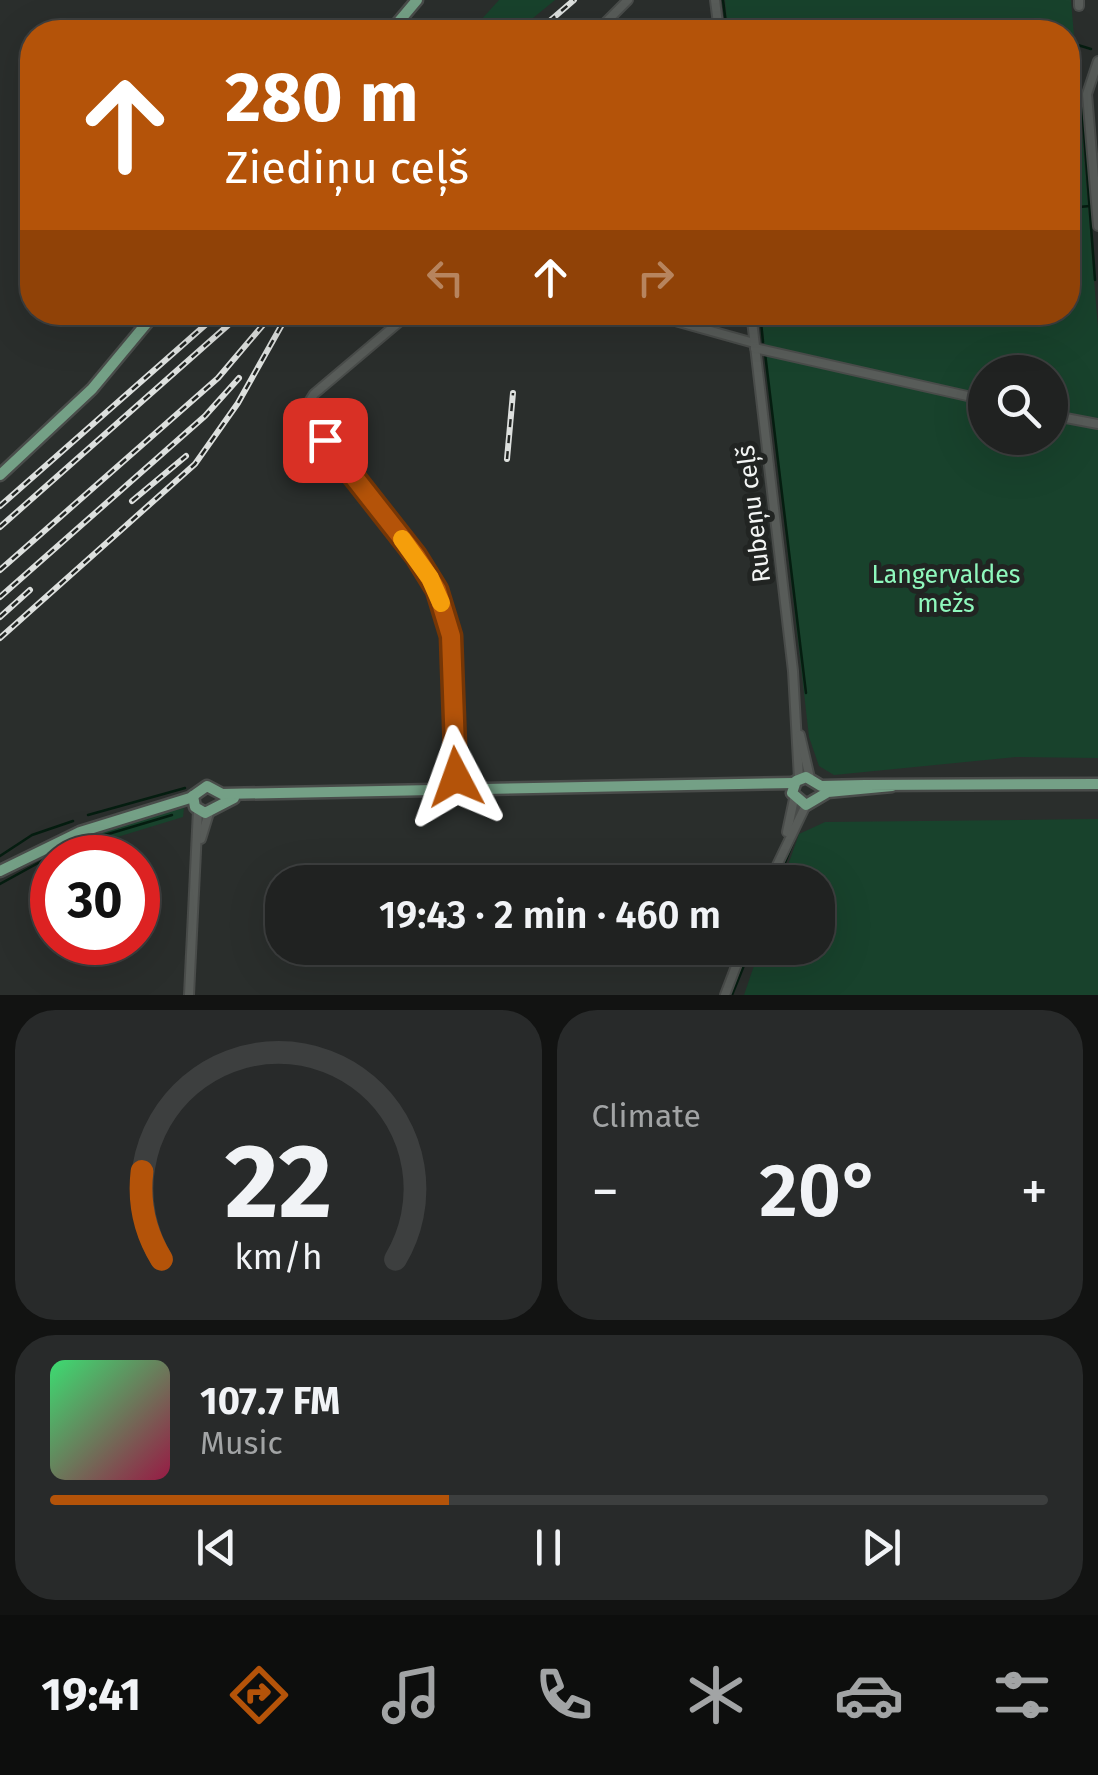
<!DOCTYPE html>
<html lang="en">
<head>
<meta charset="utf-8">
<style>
	body { margin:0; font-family:"Fira Sans",sans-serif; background:#282a2a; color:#f1f3f6; height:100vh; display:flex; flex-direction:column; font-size:38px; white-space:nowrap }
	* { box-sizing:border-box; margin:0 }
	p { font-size:32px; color:#a2a4a5 }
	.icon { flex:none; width:55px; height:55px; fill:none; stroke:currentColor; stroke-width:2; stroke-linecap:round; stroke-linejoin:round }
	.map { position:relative; height:995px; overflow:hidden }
	.sheet { display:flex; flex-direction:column; gap:15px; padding:15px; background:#121312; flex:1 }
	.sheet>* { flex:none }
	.guide { position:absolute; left:20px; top:20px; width:1060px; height:305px; border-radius:40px; box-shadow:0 10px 40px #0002,0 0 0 2px #3d3f3f; background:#b45309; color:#fff; overflow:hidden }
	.controls { position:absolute; left:968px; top:355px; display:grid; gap:20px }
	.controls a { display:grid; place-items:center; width:100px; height:100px; border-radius:50%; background:#202221; box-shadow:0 10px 40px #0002,0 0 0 2px #3d3f3f; font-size:50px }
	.speed { position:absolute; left:30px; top:835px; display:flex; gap:20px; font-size:50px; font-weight:700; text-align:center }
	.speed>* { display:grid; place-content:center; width:130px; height:130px; border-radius:50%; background:#202221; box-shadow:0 10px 40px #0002,0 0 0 2px #3d3f3f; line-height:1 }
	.speed .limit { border:15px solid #d22; background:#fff; color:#111 }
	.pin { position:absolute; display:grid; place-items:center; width:85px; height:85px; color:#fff; margin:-42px; border-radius:20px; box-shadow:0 5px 15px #0006 }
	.me { position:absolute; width:110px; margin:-55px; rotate:356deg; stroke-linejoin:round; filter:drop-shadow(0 0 8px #0008) }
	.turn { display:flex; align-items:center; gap:35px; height:210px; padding:0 40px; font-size:45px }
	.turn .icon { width:130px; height:130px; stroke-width:2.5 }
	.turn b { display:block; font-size:70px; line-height:85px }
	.lanes { display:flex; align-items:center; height:95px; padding:0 40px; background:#0003; justify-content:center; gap:50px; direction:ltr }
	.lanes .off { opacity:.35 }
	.big { font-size:75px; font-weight:600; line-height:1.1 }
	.sheet .widget { flex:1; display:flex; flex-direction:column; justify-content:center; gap:15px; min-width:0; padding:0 35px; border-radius:40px; background:#282a2a }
	.sheet .dial { align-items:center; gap:0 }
	.dial svg { height:260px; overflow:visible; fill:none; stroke:#3d3f3f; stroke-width:7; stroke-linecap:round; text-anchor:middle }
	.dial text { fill:#f1f3f6; stroke:none }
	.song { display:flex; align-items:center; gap:30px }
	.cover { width:120px; height:120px; border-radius:15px; background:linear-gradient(135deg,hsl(140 70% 55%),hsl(340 70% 35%)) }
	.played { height:10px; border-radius:5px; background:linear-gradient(90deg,#b45309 40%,#3d3f3f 40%) }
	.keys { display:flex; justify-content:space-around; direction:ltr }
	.heat { display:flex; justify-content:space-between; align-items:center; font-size:55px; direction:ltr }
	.sheet .tiles { flex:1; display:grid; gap:15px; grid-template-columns:1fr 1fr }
	.widget:last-child { grid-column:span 2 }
	.trip { position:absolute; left:265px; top:865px; width:570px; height:100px; border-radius:40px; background:#202221; box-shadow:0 10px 40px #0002,0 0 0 2px #3d3f3f; font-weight:600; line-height:100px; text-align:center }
	.menu { display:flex; height:160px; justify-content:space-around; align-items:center; background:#0d0e0d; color:#a2a4a5 }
	.menu .icon { width:70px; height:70px }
	.menu .current { color:#b45309 }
	.menu b { font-size:45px; color:#f1f3f6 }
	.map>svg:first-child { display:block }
</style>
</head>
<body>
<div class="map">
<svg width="1098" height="995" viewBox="0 0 1098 995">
	<rect width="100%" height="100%" fill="#2a2e2c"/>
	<!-- green -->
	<g fill="#18422c" fill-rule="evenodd">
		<path d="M499,0h56l-39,32h-46z"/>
		<path d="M725,0h346l27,328v430l-82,-1 -182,18 -15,-9 -10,-29 -48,-424 307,-1v-280h-340zM985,372h65v66h-65z"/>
		<path d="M184,808l-1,9 -105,32 -5,-5 -2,9 -11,-3 52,-24z"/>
		<path d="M1098,819v176h-354l16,-47h58v-66h-36l17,-48 26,-12z"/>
	</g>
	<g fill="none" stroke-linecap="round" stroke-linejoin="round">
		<!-- stream -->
		<g stroke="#051d10" stroke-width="2.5">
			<path d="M723,0l4,32"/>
			<path d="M1068,42l23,7"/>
			<path d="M1080,78l15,202"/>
			<path d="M1068,208l22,-2"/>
			<path d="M760,312l3,30"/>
			<path d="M765,353l41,340"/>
			<path d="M88,815l97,-27"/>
			<path d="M78,843l94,-28"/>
			<path d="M0,856l32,-21 41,-14"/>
			<path d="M777,882l22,-54"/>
			<path d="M0,884l51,-28"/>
			<path d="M732,995l19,-47"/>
		</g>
		<defs>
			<g id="minor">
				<path d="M715,0l4,32"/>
				<path d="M1079,0v6"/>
				<path d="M596,32l32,-32"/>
				<path d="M1098,61l-11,33 11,132"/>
				<path d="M411,312l-97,82 -8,13 8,21 102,128 21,34 14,46 6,152"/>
				<path d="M643,312l111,31"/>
				<path d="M751,312l42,359 6,108"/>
				<path d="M755,348l230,52"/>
				<path d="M1050,415l48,9"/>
				<path d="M800,735l10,43"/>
				<path d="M787,832l7,-33"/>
				<path d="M201,839l8,-26"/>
				<path d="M769,882l37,-77"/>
				<path d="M189,995l9,-185"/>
				<path d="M725,995l18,-47"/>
			</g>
			<g id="major">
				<path d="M390,32l27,-32"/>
				<path d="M0,475l92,-86 64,-77"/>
				<path d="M892,786l-64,6 -22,13 -14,-12 4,-12 10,-4 15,9 44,-1 233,-1"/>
				<path d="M193,796l2,11 10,6 29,-15"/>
				<path d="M0,871l80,-39 110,-34 17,-12 15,8 572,-11"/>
			</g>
		</defs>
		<!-- minor casing -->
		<use href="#minor" stroke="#494c4a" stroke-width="12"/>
		<!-- major casing -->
		<use href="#major" stroke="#494c4a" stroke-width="15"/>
		<!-- minor -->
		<use href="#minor" stroke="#585c59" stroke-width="8"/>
		<!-- major -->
		<use href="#major" stroke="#74a086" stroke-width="10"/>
		<defs>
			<g id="rail">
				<path d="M537,32l37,-32"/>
				<path d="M507,459l6,-66"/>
				<path d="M132,501l54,-45"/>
				<path d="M0,506l220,-194"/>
				<path d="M0,527l243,-215"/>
				<path d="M0,570l218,-192 56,-66"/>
				<path d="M0,597l205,-181 34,-38"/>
				<path d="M0,617l30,-27"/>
				<path d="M0,638l195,-174 43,-61 51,-91"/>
			</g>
		</defs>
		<!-- rail casing -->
		<use href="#rail" stroke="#dde0de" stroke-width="6"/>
		<!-- rail -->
		<use href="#rail" stroke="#212422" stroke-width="2.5" stroke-dasharray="8" stroke-linecap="butt"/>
	</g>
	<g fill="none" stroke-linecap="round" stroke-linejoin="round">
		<defs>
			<path id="route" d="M325,440l91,116 21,34 14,46 5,141"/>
		</defs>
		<!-- route casing -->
		<use href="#route" stroke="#753606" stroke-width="25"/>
		<!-- route -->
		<use href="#route" stroke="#b45309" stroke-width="18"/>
		<!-- slow -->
		<path stroke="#f59e0b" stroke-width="18" d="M402,539l28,39 11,25"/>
	</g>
	<g text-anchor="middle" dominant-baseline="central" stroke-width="10" stroke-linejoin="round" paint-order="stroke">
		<!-- street labels -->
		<g font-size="25" fill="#f3f5f4" stroke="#212422">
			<text transform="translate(754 514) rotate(-97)">Rubeņu ceļš</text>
		</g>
		<!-- park labels -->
		<g font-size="25" fill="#8ff8bd" stroke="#212422">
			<text x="946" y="575">Langervaldes<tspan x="946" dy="29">mežs</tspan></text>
		</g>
	</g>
</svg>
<div class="controls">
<a><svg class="icon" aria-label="search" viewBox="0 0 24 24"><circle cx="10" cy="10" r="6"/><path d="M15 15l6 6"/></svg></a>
</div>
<div class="speed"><div class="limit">30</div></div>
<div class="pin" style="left:325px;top:440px;background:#d93025"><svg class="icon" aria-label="arrive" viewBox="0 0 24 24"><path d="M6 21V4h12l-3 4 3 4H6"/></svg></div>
<svg class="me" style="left:456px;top:777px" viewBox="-20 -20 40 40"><path d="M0-17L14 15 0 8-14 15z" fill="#b45309" stroke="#fff" stroke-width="4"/></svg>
<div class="trip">19:43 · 2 min · 460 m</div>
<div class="guide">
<div class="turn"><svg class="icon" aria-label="ahead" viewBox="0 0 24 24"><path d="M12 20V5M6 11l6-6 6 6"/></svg><div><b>280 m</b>Ziediņu ceļš</div></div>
<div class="lanes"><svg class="icon off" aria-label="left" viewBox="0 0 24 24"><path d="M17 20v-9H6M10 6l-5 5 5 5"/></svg><svg class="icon" aria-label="ahead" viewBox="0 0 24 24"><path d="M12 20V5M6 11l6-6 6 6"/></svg><svg class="icon off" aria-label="right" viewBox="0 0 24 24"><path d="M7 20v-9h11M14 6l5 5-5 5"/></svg></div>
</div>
</div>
<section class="sheet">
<div class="tiles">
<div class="widget dial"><svg viewBox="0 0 100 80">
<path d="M14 69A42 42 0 1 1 86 69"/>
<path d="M14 69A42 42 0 0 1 8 42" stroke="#b45309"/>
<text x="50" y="56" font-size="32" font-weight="700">22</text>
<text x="50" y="72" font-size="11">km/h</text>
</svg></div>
<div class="widget"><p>Climate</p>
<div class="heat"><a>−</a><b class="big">20°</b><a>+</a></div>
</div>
<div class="widget">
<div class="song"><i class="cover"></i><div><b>107.7 FM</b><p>Music</p></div></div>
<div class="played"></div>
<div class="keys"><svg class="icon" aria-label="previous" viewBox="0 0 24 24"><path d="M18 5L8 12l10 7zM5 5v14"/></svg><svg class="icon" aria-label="pause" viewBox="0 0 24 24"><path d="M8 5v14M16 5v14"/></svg><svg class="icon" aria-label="next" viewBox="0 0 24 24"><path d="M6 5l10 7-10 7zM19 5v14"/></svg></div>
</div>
</div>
</section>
<nav class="menu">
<b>19:41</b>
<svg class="icon current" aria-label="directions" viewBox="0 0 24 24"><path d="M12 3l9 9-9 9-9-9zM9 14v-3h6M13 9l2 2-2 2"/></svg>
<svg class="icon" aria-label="music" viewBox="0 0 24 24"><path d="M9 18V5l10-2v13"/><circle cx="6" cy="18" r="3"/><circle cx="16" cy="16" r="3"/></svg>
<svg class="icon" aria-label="phone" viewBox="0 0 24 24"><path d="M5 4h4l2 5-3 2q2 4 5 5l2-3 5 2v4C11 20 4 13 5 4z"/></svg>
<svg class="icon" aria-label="climate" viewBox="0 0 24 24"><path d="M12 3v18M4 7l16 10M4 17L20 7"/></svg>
<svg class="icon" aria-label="car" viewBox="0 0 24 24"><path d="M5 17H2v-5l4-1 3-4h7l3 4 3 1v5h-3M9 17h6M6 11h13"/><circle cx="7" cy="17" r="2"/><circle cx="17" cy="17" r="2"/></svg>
<svg class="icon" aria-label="filters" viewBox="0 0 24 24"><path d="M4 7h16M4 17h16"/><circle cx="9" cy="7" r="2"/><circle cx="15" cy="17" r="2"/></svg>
</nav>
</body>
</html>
